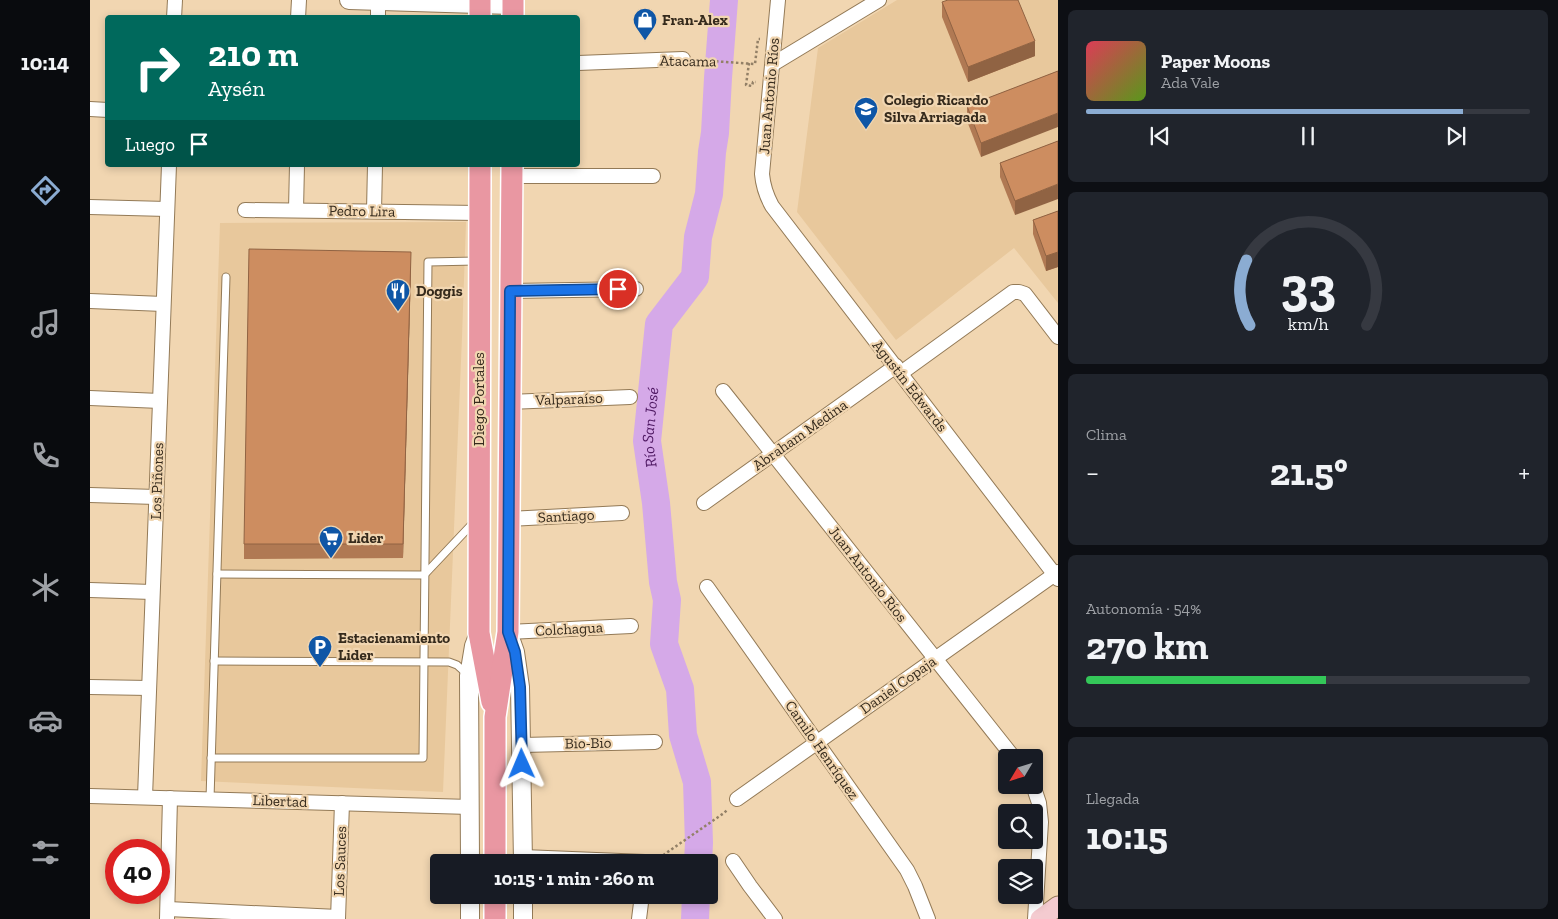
<!DOCTYPE html>
<html lang="es">
<head>
<meta charset="utf-8">
<style>
	body { margin:0; font-family:"Zilla Slab",serif; background:#20242c; color:#f1f3f6; height:100vh; display:flex; flex-direction:column; font-size:19px; white-space:nowrap }
	* { box-sizing:border-box; margin:0 }
	p { font-size:16px; color:#9ea1a6 }
	.icon { flex:none; width:28px; height:28px; fill:none; stroke:currentColor; stroke-width:2; stroke-linecap:round; stroke-linejoin:round }
	.map { position:relative; flex:1; overflow:hidden }
	.sheet { display:flex; flex-direction:column; gap:10px; padding:10px; background:#0d0f14; width:500px }
	.sheet>* { flex:none }
	.hud { position:absolute; left:15px; top:15px; width:475px; height:152px; border-radius:5px; box-shadow:0 2px 8px #0003; background:#00695c; color:#fff; overflow:hidden }
	.needle { width:32px; rotate:232deg }
	.controls { position:absolute; left:908px; top:749px; display:grid; gap:10px }
	.controls a { display:grid; place-items:center; width:45px; height:45px; border-radius:5px; background:#171b24; box-shadow:0 2px 8px #0003; font-size:25px }
	.speed { position:absolute; left:15px; top:839px; display:flex; gap:10px; font-size:25px; font-weight:700; text-align:center }
	.speed>* { display:grid; place-content:center; width:65px; height:65px; border-radius:50%; background:#171b24; box-shadow:0 2px 8px #0003; line-height:1 }
	.speed .limit { border:8px solid #d22; background:#fff; color:#111 }
	.pin { position:absolute; display:grid; place-items:center; width:42px; height:42px; color:#fff; margin:-21px; border:2px solid #fff; border-radius:50%; box-shadow:0 1px 5px #0007 }
	.me { position:absolute; width:55px; margin:-28px; rotate:359deg; stroke-linejoin:round; filter:drop-shadow(0 0 4px #0008) }
	.turn { display:flex; align-items:center; gap:18px; height:105px; padding:0 20px; font-size:22px }
	.turn .icon { width:65px; height:65px; stroke-width:2.5 }
	.turn b { display:block; font-size:35px; line-height:42px }
	.then { display:flex; align-items:center; height:48px; padding:0 20px; background:#0003; gap:10px; font-size:19px }
	.big { font-size:38px; font-weight:700; line-height:1.1 }
	.sheet .widget { flex:1; display:flex; flex-direction:column; justify-content:center; gap:8px; min-width:0; padding:0 18px; border-radius:8px; background:#20242c }
	.sheet .dial { align-items:center; gap:0 }
	.dial svg { height:130px; overflow:visible; fill:none; stroke:#363941; stroke-width:7; stroke-linecap:round; text-anchor:middle }
	.dial text { fill:#f1f3f6; stroke:none }
	.song { display:flex; align-items:center; gap:15px }
	.cover { width:60px; height:60px; border-radius:8px; background:linear-gradient(135deg,hsl(350 70% 55%),hsl(90 70% 35%)) }
	.played { height:5px; border-radius:2px; background:linear-gradient(90deg,#8bacd2 85%,#363941 85%) }
	.keys { display:flex; justify-content:space-around; direction:ltr }
	.heat { display:flex; justify-content:space-between; align-items:center; font-size:28px; direction:ltr }
	.charge { height:8px; border-radius:4px; background:linear-gradient(90deg,#34c759 54%,#363941 0) }
	.trip { position:absolute; left:340px; top:854px; width:288px; height:50px; border-radius:5px; background:#171b24; box-shadow:0 2px 8px #0003; font-weight:700; line-height:50px; text-align:center }
	main { display:flex; flex:1; min-height:0 }
	.tabs { display:flex; flex-direction:column; width:90px; justify-content:space-around; align-items:center; background:#090b0e; color:#9ea1a6 }
	.tabs .icon { width:35px; height:35px }
	.tabs .current { color:#8bacd2 }
	.tabs b { font-size:22px; color:#f1f3f6 }
	.map>svg:first-child { display:block }
</style>
</head>
<body>
<main>
<nav class="tabs">
<b>10:14</b>
<svg class="icon current" aria-label="directions" viewBox="0 0 24 24"><path d="M12 3l9 9-9 9-9-9zM9 14v-3h6M13 9l2 2-2 2"/></svg>
<svg class="icon" aria-label="music" viewBox="0 0 24 24"><path d="M9 18V5l10-2v13"/><circle cx="6" cy="18" r="3"/><circle cx="16" cy="16" r="3"/></svg>
<svg class="icon" aria-label="phone" viewBox="0 0 24 24"><path d="M5 4h4l2 5-3 2q2 4 5 5l2-3 5 2v4C11 20 4 13 5 4z"/></svg>
<svg class="icon" aria-label="climate" viewBox="0 0 24 24"><path d="M12 3v18M4 7l16 10M4 17L20 7"/></svg>
<svg class="icon" aria-label="car" viewBox="0 0 24 24"><path d="M5 17H2v-5l4-1 3-4h7l3 4 3 1v5h-3M9 17h6M6 11h13"/><circle cx="7" cy="17" r="2"/><circle cx="17" cy="17" r="2"/></svg>
<svg class="icon" aria-label="filters" viewBox="0 0 24 24"><path d="M4 7h16M4 17h16"/><circle cx="9" cy="7" r="2"/><circle cx="15" cy="17" r="2"/></svg>
</nav>
<div class="map">
<svg width="968" height="919" viewBox="0 0 968 919">
	<rect width="100%" height="100%" fill="#f1d6b1"/>
	<!-- built -->
	<g fill="#e8c89c">
		<path d="M807,0h161v303l-44,-55 -118,92 -99,-128 21,-164z"/>
		<path d="M376,222l-4,115 -19,455 -242,-11 19,-558z"/>
	</g>
	<g fill="none" stroke-linecap="round" stroke-linejoin="round">
		<!-- river -->
		<g stroke="#d5a9e8" stroke-width="28">
			<path id="s1" d="M608,862l1,-19 -2,-61 -14,-47 -3,-46 -16,-45 3,-44 -4,-18 -7,-79 -9,-62 12,-117 36,-47 3,-40 11,-43 3,-42 3,-19 3,-55 6,-78"/>
			<path d="M605,919l1,-24"/>
		</g>
		<defs>
			<g id="service">
				<path d="M127,574l207,1 50,-53"/>
				<path d="M124,661l235,1 8,3 10,9"/>
				<path d="M121,758h212l5,-496 48,-1"/>
				<path d="M120,799l16,-522"/>
			</g>
			<g id="minor">
				<path d="M688,0l-16,174c1,12 4,21 10,32l286,373"/>
				<path d="M84,18l1,-18"/>
				<path d="M208,18l1,-18"/>
				<path d="M288,18v-17"/>
				<path d="M488,63l105,-4"/>
				<path d="M683,64l106,-64"/>
				<path d="M0,109l18,1"/>
				<path d="M422,176h141"/>
				<path d="M0,207l77,2"/>
				<path d="M155,210l234,3"/>
				<path d="M206,210l1,-45"/>
				<path d="M284,211l1,-46"/>
				<path d="M420,291l126,-2"/>
				<path d="M0,301l73,3"/>
				<path d="M811,373l112,-81h6l6,2 33,43"/>
				<path d="M633,391l291,367"/>
				<path d="M0,398l70,3"/>
				<path d="M419,402l121,-5"/>
				<path d="M0,495l66,2"/>
				<path d="M614,503l192,-137"/>
				<path d="M419,519l113,-6"/>
				<path d="M617,587l200,283 8,16 13,33"/>
				<path d="M0,590l62,2"/>
				<path d="M418,632l123,-6"/>
				<path d="M0,687l59,1"/>
				<path d="M432,745l133,-3"/>
				<path d="M943,785l6,18 2,19 -6,97"/>
				<path d="M0,796l380,11"/>
				<path d="M55,797l24,-632"/>
				<path d="M647,799l321,-227"/>
				<path d="M433,857l122,5"/>
				<path d="M643,861l17,25 25,33"/>
				<path d="M78,909l170,8"/>
				<path d="M77,919l3,-121"/>
				<path d="M248,919l4,-116"/>
				<path d="M549,919l3,-24"/>
			</g>
			<g id="tertiary">
				<path d="M259,0l164,5"/>
				<path d="M418,632l7,20 5,35 3,175"/>
				<path d="M380,862l-1,-186 5,-30 5,-13"/>
				<path d="M380,895v24"/>
				<path d="M433,895v24"/>
			</g>
			<path id="secondary" d="M950,919l18,-13"/>
			<g id="primary">
				<path d="M390,18v-18"/>
				<path d="M423,18v-18"/>
				<path d="M390,165l-1,468 13,69"/>
				<path d="M405,862v-145l13,-85 4,-467"/>
				<path d="M405,919v-24"/>
			</g>
		</defs>
		<!-- service casing -->
		<use href="#service" stroke="#937a57" stroke-width="9"/>
		<!-- minor casing -->
		<use href="#minor" stroke="#937a57" stroke-width="16"/>
		<!-- tertiary casing -->
		<use href="#tertiary" stroke="#937a57" stroke-width="20"/>
		<!-- secondary casing -->
		<use href="#secondary" stroke="#937a57" stroke-width="21"/>
		<!-- primary casing -->
		<use href="#primary" stroke="#fff" stroke-width="24"/>
		<!-- path -->
		<g stroke="#938067" stroke-width="2.5" stroke-dasharray="2.5 2.5" stroke-linecap="butt">
			<path d="M606,60l59,4 3,-25h2"/>
			<path d="M659,63l-3,22 6,1 1,-4h3"/>
			<path d="M569,858l65,-45 4,-4"/>
		</g>
		<!-- service -->
		<use href="#service" stroke="#fff" stroke-width="7"/>
		<!-- minor -->
		<use href="#minor" stroke="#fff" stroke-width="14"/>
		<!-- tertiary -->
		<use href="#tertiary" stroke="#fff" stroke-width="18"/>
		<!-- secondary -->
		<use href="#secondary" stroke="#f4cbd0" stroke-width="19"/>
		<!-- primary -->
		<use href="#primary" stroke="#e997a2" stroke-width="21"/>
	</g>
	<!-- wall -->
	<g fill="#b07953">
		<path d="M852,2l93,54 -67,26 -26,-65z"/>
		<path d="M968,71l-77,86 -14,-36v-15z"/>
		<path d="M968,141l-43,74 -15,-38v-14z"/>
		<path d="M968,211v56l-12,4 -13,-37v-14z"/>
		<path d="M321,266l-8,292 -159,1v-15z"/>
	</g>
	<!-- shaded-wall -->
	<g fill="#906343">
		<path d="M945,41v15l-67,26v-15z"/>
		<path d="M968,113v14l-77,30v-14z"/>
		<path d="M968,184v15l-43,16v-14z"/>
		<path d="M321,252v14l-8,292v-14z"/>
		<path d="M968,252v15l-12,4v-15z"/>
	</g>
	<!-- building -->
	<g fill="#cd8d60" stroke="#906343">
		<path d="M858,0h70l17,41 -67,26 -26,-65z"/>
		<path d="M968,71v42l-77,30 -14,-37z"/>
		<path d="M968,141v43l-43,17 -15,-38z"/>
		<path d="M968,211v41l-12,4 -13,-36z"/>
		<path d="M159,249l162,3 -8,292h-159z"/>
	</g>
	<g fill="none" stroke-linecap="round" stroke-linejoin="round">
		<defs>
			<path id="route" d="M432,764l-2,-77 -5,-35 -7,-20 2,-341 108,-2"/>
		</defs>
		<!-- route casing -->
		<use href="#route" stroke="#114b97" stroke-width="12"/>
		<!-- route -->
		<use href="#route" stroke="#1a73e8" stroke-width="9"/>
	</g>
	<!-- icons -->
	<defs>
		<symbol id="shop-pin" viewBox="-11 -11 22 30"><path d="M0 17L-7.5 6A9.5 9.5 0 1 1 7.5 6Z" fill="#0f56a6" stroke="#f1d6b1"/><path d="M-5-2.5h2.3a2.7 3.5 0 0 1 5.4 0H5L5.5 6h-11ZM-1.5-2.5h3a1.5 2.3 0 0 0-3 0Z" fill="#fff"/></symbol>
		<symbol id="school-pin" viewBox="-11 -11 22 30"><path d="M0 17L-7.5 6A9.5 9.5 0 1 1 7.5 6Z" fill="#0f56a6" stroke="#f1d6b1"/><path d="M0-5L7-2L0 1L-7-2ZM-4 1L0 2.5L4 1V4Q0 6-4 4Z" fill="#fff"/></symbol>
		<symbol id="restaurant-pin" viewBox="-11 -11 22 30"><path d="M0 17L-7.5 6A9.5 9.5 0 1 1 7.5 6Z" fill="#0f56a6" stroke="#f1d6b1"/><path d="M-5-6h1v4h1v-4h1v4h1v-4h1v5L-1.5 .5V6h-2V.5L-5-1ZM5-6V6H3V1.5H1.5Q1.5-4 5-6Z" fill="#fff"/></symbol>
		<symbol id="supermarket-pin" viewBox="-11 -11 22 30"><path d="M0 17L-7.5 6A9.5 9.5 0 1 1 7.5 6Z" fill="#0f56a6" stroke="#f1d6b1"/><path d="M-6-5.5h2.5l.6 2H6L4.5 2H-2.5L-4.4-4H-6ZM-1.5 3.2a1.3 1.3 0 1 0 .1 0ZM3 3.2a1.3 1.3 0 1 0 .1 0Z" fill="#fff"/></symbol>
		<symbol id="parking-pin" viewBox="-11 -11 22 30"><path d="M0 17L-7.5 6A9.5 9.5 0 1 1 7.5 6Z" fill="#0f56a6" stroke="#f1d6b1"/><path d="M-3.5-5.5H1a3.5 3.5 0 0 1 0 7H-1V5.5H-3.5ZM-1-3.4V-.6H.8a1.4 1.4 0 0 0 0-2.8Z" fill="#fff"/></symbol>
	</defs>
	<g fill-rule="evenodd">
		<use href="#shop-pin" x="541" y="6" width="28" height="38"/>
		<use href="#school-pin" x="762" y="95" width="28" height="38"/>
		<use href="#restaurant-pin" x="294" y="277" width="28" height="38"/>
		<use href="#supermarket-pin" x="227" y="524" width="28" height="38"/>
		<use href="#parking-pin" x="216" y="633" width="28" height="38"/>
	</g>
	<g text-anchor="middle" dominant-baseline="central" stroke-width="4.5" stroke-linejoin="round" paint-order="stroke">
		<!-- poi labels -->
		<g font-size="15" font-weight="bold" fill="#352a1c" stroke="#f1d6b1" text-anchor="start">
			<text x="572" y="20">Fran-Alex</text>
			<text x="794" y="100">Colegio Ricardo<tspan x="794" dy="17">Silva Arriagada</tspan></text>
			<text x="326" y="291">Doggis</text>
			<text x="258" y="538">Lider</text>
			<text x="248" y="638">Estacienamiento<tspan x="248" dy="17">Lider</tspan></text>
		</g>
		<!-- street labels -->
		<g font-size="15" fill="#352a1c" stroke="#f1d6b1">
			<text transform="translate(598 61) rotate(1)">Atacama</text>
			<text transform="translate(679 96) rotate(-85)">Juan Antonio Ríos</text>
			<text transform="translate(272 211) rotate(1)">Pedro Lira</text>
			<text transform="translate(820 386) rotate(52)">Agustín Edwards</text>
			<text transform="translate(389 399) rotate(-90)">Diego Portales</text>
			<text transform="translate(479 399) rotate(-2)">Valparaíso</text>
			<text transform="translate(710 435) rotate(-35)">Abraham Medina</text>
			<text transform="translate(67 481) rotate(-88)">Los Piñones</text>
			<text transform="translate(476 516) rotate(-3)">Santiago</text>
			<text transform="translate(778 574) rotate(52)">Juan Antonio Ríos</text>
			<text transform="translate(479 629) rotate(-3)">Colchagua</text>
			<text transform="translate(808 685) rotate(-35)">Daniel Copaja</text>
			<text transform="translate(498 743) rotate(-1)">Bio-Bio</text>
			<text transform="translate(732 750) rotate(55)">Camilo Henríquez</text>
			<text transform="translate(190 801) rotate(2)">Libertad</text>
			<text transform="translate(250 861) rotate(-88)">Los Sauces</text>
		</g>
		<!-- water labels -->
		<g font-size="16" font-style="italic" fill="#4f1963" stroke="#f1d6b1">
			<text stroke="none"><textPath href="#s1" startOffset="441">Río San José</textPath></text>
		</g>
	</g>
</svg>
<div class="controls">
<a><svg class="needle" viewBox="-14 -14 28 28"><path d="M0-13l5 13h-10z" fill="#e53935"/><path d="M0 13l5-13h-10z" fill="#9ea1a6"/></svg></a>
<a><svg class="icon" aria-label="search" viewBox="0 0 24 24"><circle cx="10" cy="10" r="6"/><path d="M15 15l6 6"/></svg></a>
<a><svg class="icon" aria-label="layers" viewBox="0 0 24 24"><path d="M12 4l9 5-9 5-9-5zM3 14l9 5 9-5"/></svg></a>
</div>
<div class="speed"><div class="limit">40</div></div>
<div class="pin" style="left:528px;top:289px;background:#d93025"><svg class="icon" aria-label="arrive" viewBox="0 0 24 24"><path d="M6 21V4h12l-3 4 3 4H6"/></svg></div>
<svg class="me" style="left:432px;top:764px" viewBox="-20 -20 40 40"><path d="M0-17L14 15 0 8-14 15z" fill="#1a73e8" stroke="#fff" stroke-width="4"/></svg>
<div class="trip">10:15 · 1 min · 260 m</div>
<div class="hud">
<div class="turn"><svg class="icon" aria-label="right" viewBox="0 0 24 24"><path d="M7 20v-9h11M14 6l5 5-5 5"/></svg><div><b>210 m</b>Aysén</div></div>
<div class="then">Luego<svg class="icon" aria-label="arrive" viewBox="0 0 24 24"><path d="M6 21V4h12l-3 4 3 4H6"/></svg></div>
</div>
</div>
<section class="sheet">
<div class="widget">
<div class="song"><i class="cover"></i><div><b>Paper Moons</b><p>Ada Vale</p></div></div>
<div class="played"></div>
<div class="keys"><svg class="icon" aria-label="previous" viewBox="0 0 24 24"><path d="M18 5L8 12l10 7zM5 5v14"/></svg><svg class="icon" aria-label="pause" viewBox="0 0 24 24"><path d="M8 5v14M16 5v14"/></svg><svg class="icon" aria-label="next" viewBox="0 0 24 24"><path d="M6 5l10 7-10 7zM19 5v14"/></svg></div>
</div>
<div class="widget dial"><svg viewBox="0 0 100 80">
<path d="M14 69A42 42 0 1 1 86 69"/>
<path d="M14 69A42 42 0 0 1 12 29" stroke="#8bacd2"/>
<text x="50" y="56" font-size="32" font-weight="700">33</text>
<text x="50" y="72" font-size="11">km/h</text>
</svg></div>
<div class="widget"><p>Clima</p>
<div class="heat"><a>−</a><b class="big">21.5°</b><a>+</a></div>
</div>
<div class="widget"><p>Autonomía · 54%</p><b class="big">270 km</b><div class="charge"></div></div>
<div class="widget"><p>Llegada</p><b class="big">10:15</b></div>
</section>
</main>
</body>
</html>
